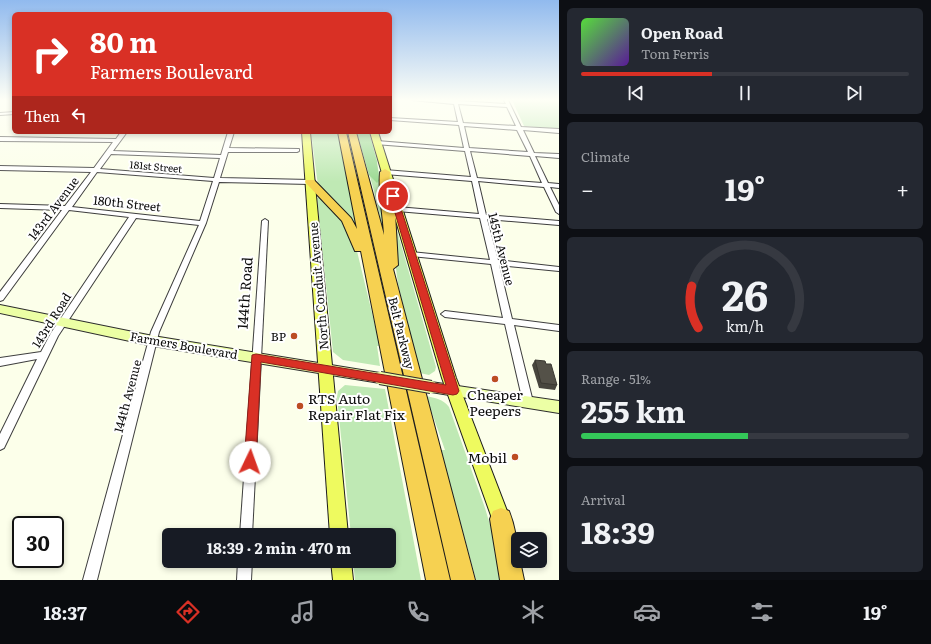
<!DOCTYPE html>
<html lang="en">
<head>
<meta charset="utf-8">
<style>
	body { margin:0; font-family:Literata,serif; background:#242831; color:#f1f3f6; height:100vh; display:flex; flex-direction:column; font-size:15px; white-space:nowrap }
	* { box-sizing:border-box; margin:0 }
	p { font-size:13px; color:#9ea1a6 }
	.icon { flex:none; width:22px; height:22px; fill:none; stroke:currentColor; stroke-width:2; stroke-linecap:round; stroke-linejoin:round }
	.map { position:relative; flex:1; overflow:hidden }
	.panel { display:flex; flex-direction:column; gap:8px; padding:8px; background:#0d0f14; width:372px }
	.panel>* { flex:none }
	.guide { position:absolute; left:12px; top:12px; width:380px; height:122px; border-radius:6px; box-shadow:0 2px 6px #0003; background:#d93025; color:#fff; overflow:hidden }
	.controls { position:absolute; left:511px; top:532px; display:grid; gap:8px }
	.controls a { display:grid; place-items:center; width:36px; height:36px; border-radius:6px; background:#171b24; box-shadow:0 2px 6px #0003; font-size:20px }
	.speed { position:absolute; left:12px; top:516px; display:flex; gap:8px; font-size:20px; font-weight:700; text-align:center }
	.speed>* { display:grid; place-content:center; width:52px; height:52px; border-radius:50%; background:#171b24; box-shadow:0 2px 6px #0003; line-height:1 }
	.speed .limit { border:2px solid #111; border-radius:6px; background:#fff; color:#111 }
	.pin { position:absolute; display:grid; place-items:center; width:34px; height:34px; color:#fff; margin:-17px; border:2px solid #fff; border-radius:50%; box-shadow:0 1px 4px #0007 }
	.me { position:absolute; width:44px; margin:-22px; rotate:3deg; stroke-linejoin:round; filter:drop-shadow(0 0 3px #0008) }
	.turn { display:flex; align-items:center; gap:14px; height:84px; padding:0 12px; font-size:18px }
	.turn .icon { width:52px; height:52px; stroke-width:2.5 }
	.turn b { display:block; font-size:28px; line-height:34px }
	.then { display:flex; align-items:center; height:38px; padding:0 12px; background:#0003; gap:8px; font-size:15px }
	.big { font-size:30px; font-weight:700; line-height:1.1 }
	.panel .card { flex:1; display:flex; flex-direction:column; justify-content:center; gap:6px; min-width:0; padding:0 14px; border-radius:6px; background:#242831 }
	.panel .dial { align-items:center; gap:0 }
	.dial svg { height:104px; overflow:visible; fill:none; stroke:#363941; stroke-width:7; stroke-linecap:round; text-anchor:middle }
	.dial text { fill:#f1f3f6; stroke:none }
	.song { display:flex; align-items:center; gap:12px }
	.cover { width:48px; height:48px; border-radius:6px; background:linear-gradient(135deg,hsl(110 70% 55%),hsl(270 70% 35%)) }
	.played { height:4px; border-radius:2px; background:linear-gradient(90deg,#d93025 40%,#363941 40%) }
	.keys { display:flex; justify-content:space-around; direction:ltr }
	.heat { display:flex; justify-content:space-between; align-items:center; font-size:22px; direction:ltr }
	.charge { height:6px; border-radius:3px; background:linear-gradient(90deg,#34c759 51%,#363941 0) }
	.trip { position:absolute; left:162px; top:528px; width:234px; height:40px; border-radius:6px; background:#171b24; box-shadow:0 2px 6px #0003; font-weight:700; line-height:40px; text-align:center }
	.menu { display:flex; height:64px; justify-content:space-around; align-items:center; background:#090b0e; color:#9ea1a6 }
	.menu .icon { width:28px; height:28px }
	.menu .selected { color:#d93025 }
	.menu b { font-size:18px; color:#f1f3f6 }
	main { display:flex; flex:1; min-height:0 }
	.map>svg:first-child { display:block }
</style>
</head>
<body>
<main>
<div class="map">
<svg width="559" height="580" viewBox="0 0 559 580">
	<rect width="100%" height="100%" fill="#fcffea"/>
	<!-- green -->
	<g fill="#bfe9b4">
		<path d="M512,100h47v29l-35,-3z"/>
		<path d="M311,132h27l19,96h-2l-37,-42z"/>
		<path d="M357,132h12l15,61 1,36h-3c-5,-33 -16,-65 -25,-97z"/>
		<path d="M322,197l19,19 15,31 24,99h-3l3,20 -37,-6 -10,-8 -16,-154z"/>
		<path d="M394,220l42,147 -1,4 -6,4 -9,-2 -22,-89 -4,-31z"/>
		<path d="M345,385l40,4 36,191h-66l-2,-19h36v-26h-38l-14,-138 1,-6z"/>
		<path d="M426,396c9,2 17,3 23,11l36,101 9,30 1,18 7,2 5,22h-31l-35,-130h4z"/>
	</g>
	<!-- forest -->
	<path fill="#9cda93" d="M357,132h12l8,29 2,20 -2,2 -8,-8z"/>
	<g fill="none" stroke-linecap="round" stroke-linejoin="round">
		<defs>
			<g id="street">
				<path d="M412,100h45l1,1 48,3 -2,-4h4l13,27 38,2v4l-36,-3 11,23 25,1v4l-24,-2 13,27 11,1v4l-9,-1 9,18v9l-3,-2 -12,-25 -66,-6 8,34 73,6v4l-72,-6 11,41 61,7v4l-60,-6 13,54 47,6v6l-45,-6 19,77 -1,3 -4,1 -4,-1 -1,-3 -18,-78 -60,-7 -4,-3 4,-3 58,7 -12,-54 -80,-8 -4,-2 4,-2 79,8 -10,-42 -83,-7 -3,-2 3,-2 82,7 -7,-33 -87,-7 -3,-2 3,-2 86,7 -6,-26 -90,-7v-2l2,-1 87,7 -5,-23 -69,-5v-2l68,4 -4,-18zM458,104l49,3 9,19 -53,-3zM464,126l53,4 11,22 -59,-4zM470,151l60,5 12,27 -65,-5z"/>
				<path d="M14,112v2l-14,1v-2z"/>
				<path d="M121,132h6l-14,19 108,4 7,-23h6l-5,16 70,1v2l-2,1h-69l-8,26 90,2 3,2 -3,2 -91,-2 -13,41 -47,109 -62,248h-14l68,-248 48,-107 -63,-7 -78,118 -54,112 -4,2v-16l37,-75 -37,7v-8l41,-6 10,-19 78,-116 -60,-7 -66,90 -3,1v-9l62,-82 -62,-2v-4l65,2 26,-34 -91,-2v-4l94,2 19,-26 -113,-1v-4l116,2zM111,154l109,4 -6,20 -114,-9zM97,172l116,9 -13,40 -128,-14z"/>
				<path d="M265,219l3,2 -16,314h-12l22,-314z"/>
				<path d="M238,561h14l-1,19h-14z"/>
			</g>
			<g id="secondary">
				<path d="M0,305l153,31 227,37 5,1 2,4 -2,4 -5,1 -227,-37 -153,-33z"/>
				<path d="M431,382l128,19v12l-128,-21 -5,-1 -2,-4 2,-4z"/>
			</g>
			<g id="primary">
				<path d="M302,132h8l38,403h-18z"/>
				<path d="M370,132h8l78,246 56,146 -2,7 -7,2 -7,-2 -2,-7 -52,-146z"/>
				<path d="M331,561h20l2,19h-20z"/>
			</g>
			<g id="highway">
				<path d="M338,132h8l104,448h-24l-65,-329h-6l-13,-30 -37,-39 1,-2h8l37,38 6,11z"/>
				<path d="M348,132h8l28,103c-1,-21 -6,-42 -4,-63l5,-3 5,3 -1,16 6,25 3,52 -5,4 82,311h-24z"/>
				<path d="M501,508l8,3c6,15 9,34 9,50h2l4,19h-24l-10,-61 3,-8z"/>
			</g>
		</defs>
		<!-- street casing -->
		<use href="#street" stroke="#3e3e3e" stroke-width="2"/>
		<!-- secondary casing -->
		<use href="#secondary" stroke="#2d2d2d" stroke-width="2"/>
		<!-- primary casing -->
		<use href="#primary" stroke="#1c1c1c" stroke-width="2"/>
		<!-- highway casing -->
		<use href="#highway" stroke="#1c1c1c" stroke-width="2"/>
		<!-- street -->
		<use href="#street" fill="#fff" fill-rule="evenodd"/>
		<!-- secondary -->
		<use href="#secondary" fill="#ecffa5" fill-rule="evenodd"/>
		<!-- primary -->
		<use href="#primary" fill="#eefa5f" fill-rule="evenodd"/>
		<!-- highway -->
		<use href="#highway" fill="#f6d151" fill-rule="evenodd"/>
		<defs>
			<path id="secondary-bridge" d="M380,378l51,9"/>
		</defs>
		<!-- secondary-bridge casing -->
		<use href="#secondary-bridge" stroke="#2d2d2d" stroke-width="14" stroke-linecap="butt"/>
		<!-- secondary-bridge -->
		<use href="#secondary-bridge" stroke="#ecffa5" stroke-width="12"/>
	</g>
	<!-- wall -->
	<path fill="#48463e" d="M535,360l11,4 11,21 -2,5 -16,-2 -7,-23z"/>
	<!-- building -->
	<path fill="#545148" stroke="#3b3932" d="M535,360l10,1 1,3h5l6,21 -16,-2z"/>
	<!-- sky -->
	<linearGradient id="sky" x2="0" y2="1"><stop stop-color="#91baee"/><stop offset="0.55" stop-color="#fefff6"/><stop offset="1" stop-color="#fefff6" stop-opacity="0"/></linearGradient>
	<rect width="559" height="182" fill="url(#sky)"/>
	<!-- route -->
	<path fill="#d93025" stroke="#8d1f18" d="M391,195l6,1 62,195 -2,3 -4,1 -192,-33 -5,100 -1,4 -5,1 -4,-1 -2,-4 8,-107 4,-1 190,31 -56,-189z"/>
	<!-- markers -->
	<g fill="#bc4c23" stroke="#fff" stroke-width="1.5">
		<circle cx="294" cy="336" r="4"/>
		<circle cx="495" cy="379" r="4"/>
		<circle cx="300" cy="406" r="4"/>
		<circle cx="515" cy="457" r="4"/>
	</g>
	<g text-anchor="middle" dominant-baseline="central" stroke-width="4" stroke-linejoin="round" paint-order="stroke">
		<!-- far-street labels -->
		<g font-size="10" fill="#0b0b0b" stroke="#fff">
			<text transform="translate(156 166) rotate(5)">181st Street</text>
		</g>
		<!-- street labels -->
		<g font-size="12" fill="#0b0b0b" stroke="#fff">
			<text transform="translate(127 203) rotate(6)">180th Street</text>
			<text transform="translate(53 208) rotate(-53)">143rd Avenue</text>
			<text transform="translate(502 249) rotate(76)">145th Avenue</text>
			<text transform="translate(318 286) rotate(-95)">North Conduit Avenue</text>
			<text transform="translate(51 320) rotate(-58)">143rd Road</text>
			<text transform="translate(402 333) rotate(76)">Belt Parkway</text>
			<text transform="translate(184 345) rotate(10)">Farmers Boulevard</text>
			<text transform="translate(127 396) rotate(-75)">144th Avenue</text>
		</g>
		<!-- poi labels -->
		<g font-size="12" fill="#0b0b0b" stroke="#fff" text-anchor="end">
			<text x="286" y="336">BP</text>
		</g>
		<!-- near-street labels -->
		<g font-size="14" fill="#0b0b0b" stroke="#fff">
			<text transform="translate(244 293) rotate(-86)">144th Road</text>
		</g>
		<!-- near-poi labels -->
		<g font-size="14" fill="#0b0b0b" stroke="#fff">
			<text x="495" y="394">Cheaper<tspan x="495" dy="16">Peepers</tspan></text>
			<text x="308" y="398" text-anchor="start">RTS Auto<tspan x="308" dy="16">Repair Flat Fix</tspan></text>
			<text x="507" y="457" text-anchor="end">Mobil</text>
		</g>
	</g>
</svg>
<div class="controls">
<a><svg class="icon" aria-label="layers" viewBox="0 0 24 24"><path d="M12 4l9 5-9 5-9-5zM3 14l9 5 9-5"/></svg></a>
</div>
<div class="speed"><div class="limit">30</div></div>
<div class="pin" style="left:393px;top:196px;background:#d93025"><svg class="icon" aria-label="arrive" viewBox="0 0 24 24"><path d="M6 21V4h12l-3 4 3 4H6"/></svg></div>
<svg class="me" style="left:250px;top:462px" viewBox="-20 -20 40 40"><circle r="19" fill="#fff"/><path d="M0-13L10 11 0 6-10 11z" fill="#d93025"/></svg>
<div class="trip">18:39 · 2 min · 470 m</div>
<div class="guide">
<div class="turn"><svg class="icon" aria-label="right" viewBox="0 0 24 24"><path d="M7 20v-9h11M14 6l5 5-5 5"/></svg><div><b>80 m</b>Farmers Boulevard</div></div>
<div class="then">Then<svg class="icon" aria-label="left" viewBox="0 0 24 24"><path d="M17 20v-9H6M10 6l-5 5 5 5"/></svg></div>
</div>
</div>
<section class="panel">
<div class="card">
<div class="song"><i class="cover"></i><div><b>Open Road</b><p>Tom Ferris</p></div></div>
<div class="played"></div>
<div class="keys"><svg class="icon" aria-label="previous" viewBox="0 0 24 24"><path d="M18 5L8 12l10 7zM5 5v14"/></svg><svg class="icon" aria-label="pause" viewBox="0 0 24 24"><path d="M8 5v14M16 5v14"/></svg><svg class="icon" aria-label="next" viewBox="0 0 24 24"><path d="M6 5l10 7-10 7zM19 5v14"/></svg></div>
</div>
<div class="card"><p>Climate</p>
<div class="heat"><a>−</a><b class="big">19°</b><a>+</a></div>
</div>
<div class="card dial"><svg viewBox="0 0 100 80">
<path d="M14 69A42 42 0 1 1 86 69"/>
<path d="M14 69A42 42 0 0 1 9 37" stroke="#d93025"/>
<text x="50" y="56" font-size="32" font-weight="700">26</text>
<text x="50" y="72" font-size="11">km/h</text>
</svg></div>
<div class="card"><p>Range · 51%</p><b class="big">255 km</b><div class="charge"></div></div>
<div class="card"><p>Arrival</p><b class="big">18:39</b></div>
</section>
</main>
<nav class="menu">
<b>18:37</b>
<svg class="icon selected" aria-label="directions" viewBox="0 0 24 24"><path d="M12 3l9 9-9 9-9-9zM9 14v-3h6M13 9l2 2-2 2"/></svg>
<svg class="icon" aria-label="music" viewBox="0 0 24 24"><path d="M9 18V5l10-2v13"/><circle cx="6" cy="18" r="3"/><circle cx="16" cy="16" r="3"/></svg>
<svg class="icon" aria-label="phone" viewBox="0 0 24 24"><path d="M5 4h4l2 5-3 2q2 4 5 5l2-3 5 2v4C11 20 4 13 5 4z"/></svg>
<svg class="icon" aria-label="climate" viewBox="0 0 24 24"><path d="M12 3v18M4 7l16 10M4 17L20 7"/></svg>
<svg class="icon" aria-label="car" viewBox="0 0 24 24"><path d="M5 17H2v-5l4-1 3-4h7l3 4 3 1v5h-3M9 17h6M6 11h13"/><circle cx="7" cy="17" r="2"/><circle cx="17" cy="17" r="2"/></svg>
<svg class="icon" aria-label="filters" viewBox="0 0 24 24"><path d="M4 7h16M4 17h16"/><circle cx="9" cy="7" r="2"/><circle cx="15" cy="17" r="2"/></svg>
<b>19°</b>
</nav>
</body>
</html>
